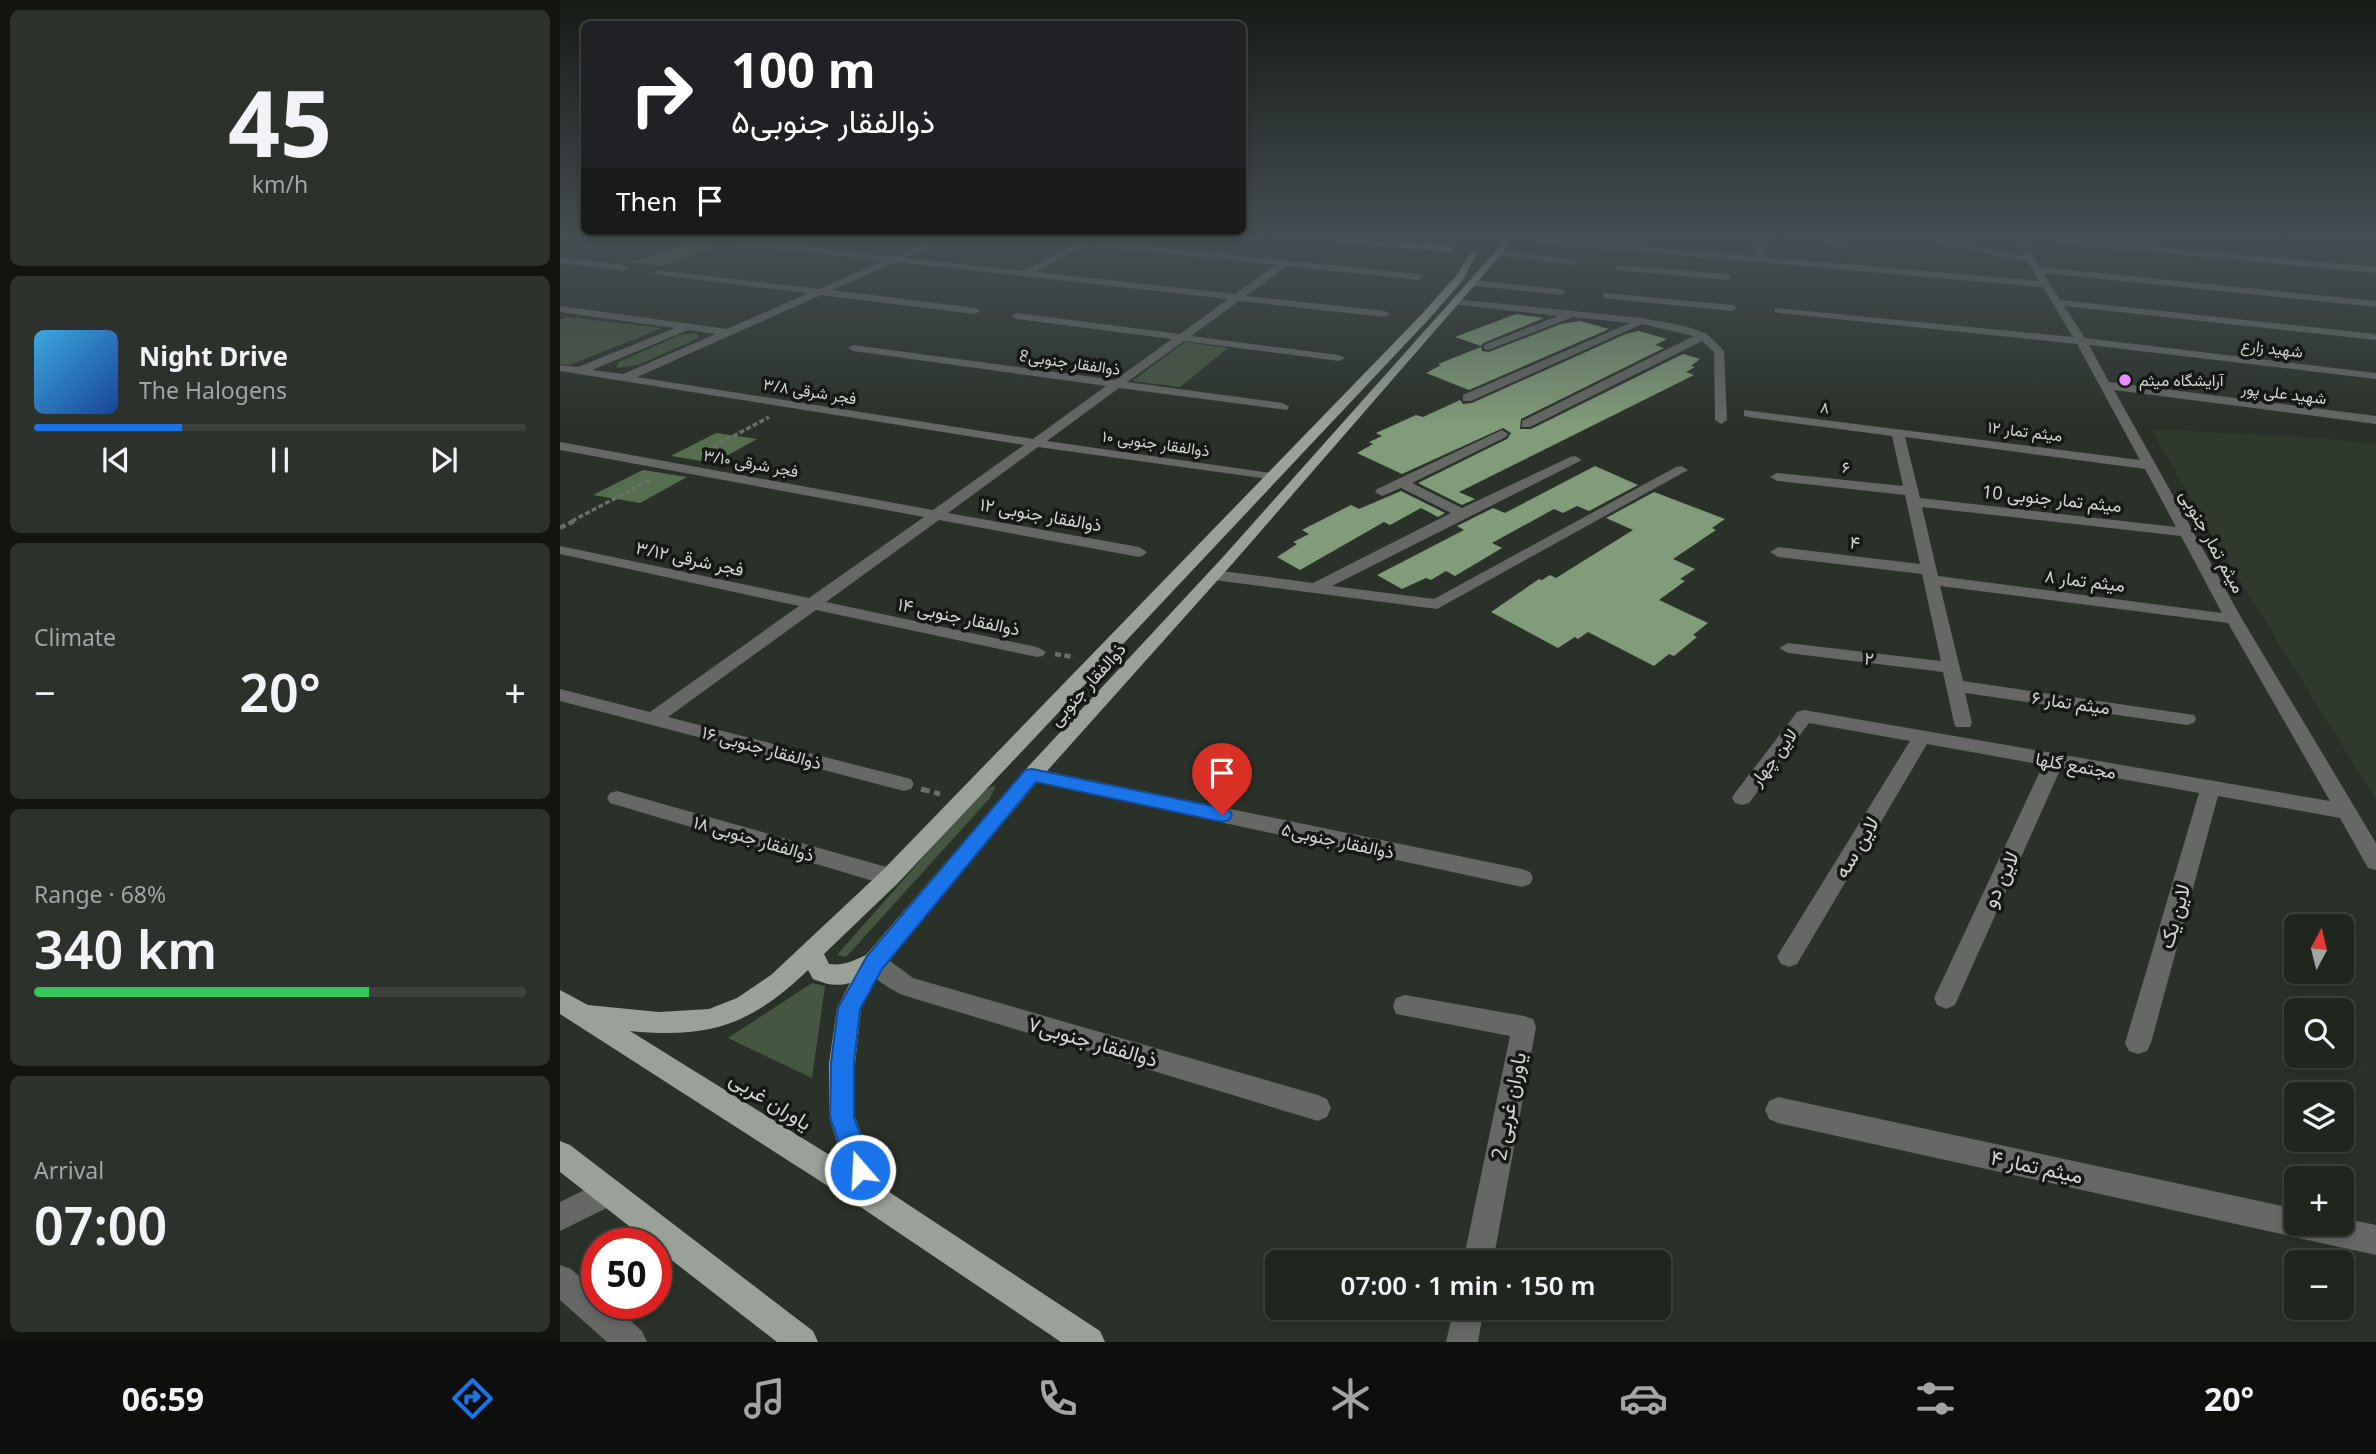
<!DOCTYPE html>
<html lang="en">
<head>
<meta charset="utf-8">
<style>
	body { margin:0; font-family:"Noto Sans",Vazirmatn,sans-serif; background:#2d312b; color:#f1f3f6; height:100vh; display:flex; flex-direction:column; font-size:26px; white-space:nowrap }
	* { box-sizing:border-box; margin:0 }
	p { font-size:23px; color:#a2a5a4 }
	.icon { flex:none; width:38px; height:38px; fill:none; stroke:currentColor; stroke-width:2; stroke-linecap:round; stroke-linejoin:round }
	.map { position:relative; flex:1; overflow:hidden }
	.details { display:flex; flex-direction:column; gap:10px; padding:10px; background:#121410; width:560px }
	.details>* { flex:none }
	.guide { position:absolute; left:21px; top:21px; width:665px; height:214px; border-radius:10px; box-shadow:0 4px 10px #0003,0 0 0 2px #3d423c; background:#202124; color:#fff; overflow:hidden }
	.needle { width:46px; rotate:7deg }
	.buttons { position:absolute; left:1724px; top:914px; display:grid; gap:14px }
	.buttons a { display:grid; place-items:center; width:70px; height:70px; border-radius:10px; background:#20251e; box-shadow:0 4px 10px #0003,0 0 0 2px #3d423c; font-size:35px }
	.speed { position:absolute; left:21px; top:1228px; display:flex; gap:14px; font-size:35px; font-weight:700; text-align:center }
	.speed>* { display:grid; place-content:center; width:91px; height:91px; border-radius:50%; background:#20251e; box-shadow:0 4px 10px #0003,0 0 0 2px #3d423c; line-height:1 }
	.speed .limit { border:10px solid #d22; background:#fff; color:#111 }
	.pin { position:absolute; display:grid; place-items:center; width:60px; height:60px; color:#fff; margin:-72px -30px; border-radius:50% 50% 50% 0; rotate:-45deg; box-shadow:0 0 7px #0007 }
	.pin .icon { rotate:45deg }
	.me { position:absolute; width:77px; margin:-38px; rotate:341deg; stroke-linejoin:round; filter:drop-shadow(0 0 5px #0008) }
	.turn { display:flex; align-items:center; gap:24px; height:147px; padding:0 35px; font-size:32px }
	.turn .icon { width:91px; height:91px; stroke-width:2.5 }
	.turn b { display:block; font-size:49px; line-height:60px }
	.then { display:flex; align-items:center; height:66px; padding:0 35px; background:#0003; gap:14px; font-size:26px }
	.big { font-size:52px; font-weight:600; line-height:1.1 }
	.details .tile { flex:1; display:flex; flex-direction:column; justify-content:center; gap:10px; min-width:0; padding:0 24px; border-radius:10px; background:#2d312b }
	.details .dial { align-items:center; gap:0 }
	.dial b { font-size:91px; line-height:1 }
	.song { display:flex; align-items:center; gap:21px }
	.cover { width:84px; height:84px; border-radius:10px; background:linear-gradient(135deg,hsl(200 70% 55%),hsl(220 70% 35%)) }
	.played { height:7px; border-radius:4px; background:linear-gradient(90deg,#1a73e8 30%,#3d423c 30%) }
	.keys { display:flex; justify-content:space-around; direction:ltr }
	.heat { display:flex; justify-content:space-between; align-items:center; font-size:38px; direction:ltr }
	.charge { height:10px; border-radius:5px; background:linear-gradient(90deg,#34c759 68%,#3d423c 0) }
	.trip { position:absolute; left:705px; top:1250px; width:406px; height:70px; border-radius:10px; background:#20251e; box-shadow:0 4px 10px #0003,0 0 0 2px #3d423c; font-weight:600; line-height:70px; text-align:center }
	.tab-bar { display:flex; height:112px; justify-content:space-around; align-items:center; background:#0d0f0c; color:#a2a5a4 }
	.tab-bar .icon { width:49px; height:49px }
	.tab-bar .on { color:#1a73e8 }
	.tab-bar b { font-size:32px; color:#f1f3f6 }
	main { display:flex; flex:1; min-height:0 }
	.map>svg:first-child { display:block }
</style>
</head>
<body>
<main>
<section class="details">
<div class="tile dial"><b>45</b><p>km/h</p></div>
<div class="tile">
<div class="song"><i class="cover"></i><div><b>Night Drive</b><p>The Halogens</p></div></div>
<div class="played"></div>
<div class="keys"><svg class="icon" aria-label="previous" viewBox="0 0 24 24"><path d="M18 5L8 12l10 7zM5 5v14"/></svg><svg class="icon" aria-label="pause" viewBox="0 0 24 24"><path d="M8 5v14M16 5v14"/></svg><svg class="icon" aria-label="next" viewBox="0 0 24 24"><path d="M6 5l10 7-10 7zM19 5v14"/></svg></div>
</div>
<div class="tile"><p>Climate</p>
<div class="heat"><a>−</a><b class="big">20°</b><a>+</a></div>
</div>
<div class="tile"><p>Range · 68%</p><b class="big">340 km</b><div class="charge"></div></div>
<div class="tile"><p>Arrival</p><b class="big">07:00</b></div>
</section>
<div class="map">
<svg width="1816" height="1342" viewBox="0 0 1816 1342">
	<rect width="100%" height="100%" fill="#2a3128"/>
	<!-- built -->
	<path fill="#2f3a2c" d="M1591,429l171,9 54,7v355l-163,-263z"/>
	<!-- green -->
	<g fill="#465741">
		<path d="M8,317l94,11 -92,37 -10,-1v-44z"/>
		<path d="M137,333l2,5 -61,27 -22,3 3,-6 61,-27z"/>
		<path d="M625,342l43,6 -48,39 -48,-6z"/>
		<path d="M436,785l-6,13 -144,159 -9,-2 144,-163z"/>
		<path d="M252,983l13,3 -13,92 -84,-40z"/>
	</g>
	<!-- forest -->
	<g fill="#556f4e">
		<path d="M133,242l27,3 -59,21 -29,-4z"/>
		<path d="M156,433l41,6 -43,24 -43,-7z"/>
		<path d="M83,470l44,7 -47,26 -47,-8z"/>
	</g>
	<!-- building -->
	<g fill="#809c78">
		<path d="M956,314l28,4 -61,25 -2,3 -26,-9z"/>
		<path d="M1020,321l29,8 -140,61 -43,-17 15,-8 -3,-1 43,-17 1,4 7,1 72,-28z"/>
		<path d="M1079,331l28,8 -12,6 9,3 -143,71 -1,10h11l152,-75 17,5 -9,7 4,1 -9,5 8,3 -235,117 16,7 -13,6 -44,-22 89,-44 4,-6 -8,-5 -101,46 -45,-21 16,-9 -4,-2 13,-6 -6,-3 40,-18 7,2 37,-17 3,4 9,-1 154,-69z"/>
		<path d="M1035,466l43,19 -49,26 -12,-5 -14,7 -9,-4 -62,34 10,5 -47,28 -9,-5 -15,9 -5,-2 -24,11 -25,-14 87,-45 -7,-4 36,-18 12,5z"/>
		<path d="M841,491l44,22 -7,4 -17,-9 -31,17 -6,-3 -84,48 -23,-13 20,-13 -4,-2 16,-8 -7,-4 49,-25 8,4z"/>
		<path d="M1094,492l71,27 -13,9 4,2 -43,29 22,10 -15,10 5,2 -26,19 49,23 -15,12 4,2 -23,19 -5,-2 -15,12 -66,-34 -10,7 -3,-2 -17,11 -67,-36 48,-33 3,1 8,-5 6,3 77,-48 -27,-12z"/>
	</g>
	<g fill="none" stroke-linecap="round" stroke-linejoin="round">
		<!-- path-far3 -->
		<path stroke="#6a6f68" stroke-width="2.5" stroke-dasharray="3.5 2" stroke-linecap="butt" d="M146,239l20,2"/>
		<!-- path-far2 -->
		<g stroke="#6a6f68" stroke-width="3.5" stroke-dasharray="5 2.5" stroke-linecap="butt">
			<path d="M140,454l69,-37"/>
			<path d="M12,521l80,-42"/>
		</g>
		<!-- path-far1 -->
		<g stroke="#6a6f68" stroke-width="4.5" stroke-dasharray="6 3.5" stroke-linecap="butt">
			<path d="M0,528l16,-8"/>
			<path d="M495,654l19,3"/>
		</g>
		<!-- path -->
		<path stroke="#6a6f68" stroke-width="5" stroke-dasharray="9 4.5" stroke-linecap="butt" d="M361,789l19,5"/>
		<!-- minor -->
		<g fill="#656864" fill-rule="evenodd">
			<path d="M179,239l155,18 40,-18h11l-40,19 119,13 50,-27 -27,-5h28l343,35 5,3 -5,3 -131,-14 -41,30 139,15 5,3 -5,3 -146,-16 -48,35 148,19 6,3 -6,3 -155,-20 -57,41 156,21 6,4 -2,3 -168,-22 -72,53 224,32 7,4 -2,3 -238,-33 -90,66 191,34 8,5 -3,3 -5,2 -200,-37 -113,82 211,45 9,5 -3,4 -6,1 -221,-47 -148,107 243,62 3,5 -3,5 -7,2 -344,-90v-12l90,23 149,-106 -239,-52v-8l249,52 115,-81 -364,-67v-8l373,68 91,-65 -464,-74v-6l18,2 97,-39 -115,-16v-6l167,23 82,-36 -151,-18 -3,-1v-4l164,19 65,-28 -148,-17zM525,245l191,20 -41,29 -200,-22zM336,262l332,37 -48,35 -163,-21 -5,3 5,3 155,20 -57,41 -262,-35 -5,3 5,3 253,35 -73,53 -396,-62 184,-82 154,19 5,-3 -5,-3 -143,-18zM128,330l28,4 -93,40 -31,-4z"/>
			<path d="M962,239h32l202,17 -1,-17h8l2,18 274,24 -11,-19 -109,-23h17l88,17 -10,-17h8l18,28 336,34v6l-333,-34 17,27 316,34v6l-312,-34 21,32 291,35v6l-287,-34 20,37 267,34v8l-262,-34 128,229 134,224v27l-8,-2 -28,-50 -122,-22 -67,247 -4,8 -9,3 -9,-3 -4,-8 74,-250 -138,-25 -106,237 -9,4 -9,-4 -3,-7 109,-233 -116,-21 -130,220 -8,3 -8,-3 -4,-7 4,-7 129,-209 -101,-18 -60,80 -7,2 -7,-2 -3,-5 3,-5 62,-81 7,-2 526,91 -102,-178 -288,-37 23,95 231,34 2,4 -2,4 -7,2 -222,-32 7,30 -2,4h-14l-2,-4 -11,-51 -155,-19 -9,-5 9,-5 153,18 -19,-87 -144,-17 -8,-5 8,-5 142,17 -15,-69 -128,-14 -7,-4 7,-4 126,13 -11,-50 -144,-19 -4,-1v-6l396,50 -63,-116 -298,-31 -4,-1v-4l298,29 -30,-50 -517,-45zM1345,437l240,32 31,58 -256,-29zM1362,507l259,29 41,77 -284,-37z"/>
			<path d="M1250,239h17l23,6 -4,3z"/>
			<path d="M1478,239h30l308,28v6l-334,-31z"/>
			<path d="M938,250l74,9 5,3 -5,3 -77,-10v-4z"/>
			<path d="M0,257l63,8 5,3 -5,3 -63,-8z"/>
			<path d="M1059,265l108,9 5,3 -5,3 -111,-10v-4z"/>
			<path d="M912,280l89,9 5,3 -5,3 -92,-10v-4z"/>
			<path d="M1046,293l126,12 5,3 -5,3 -129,-13v-4z"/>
			<path d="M895,299l186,19 44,8 22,8 17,17 3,69 -6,4 -6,-4 -1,-68 -12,-11 -172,86h-8v-6l172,-85 -52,-12 -171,77h-8v-6l167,-72 -57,-6 -85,33 -4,-1v-4l74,-29 -106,-12v-4z"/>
			<path d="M942,430l6,4 -2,3 -94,46 50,25 108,-51 5,-1 7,4 -250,126 102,13 242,-132 5,-1 7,4 -251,139 -223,-29 -8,-5 8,-5 99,13 138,-70 -50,-25 -19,8 -7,-4 2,-3z"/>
			<path d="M472,768l490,101 8,3 3,6 -3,6 -8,3 -497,-107 -3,-5 3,-5z"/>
			<path d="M57,791l273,77 8,3 3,6 -3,6 -8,3 -280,-83 -3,-5 3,-5z"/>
			<path d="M314,952l8,3 31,23 405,117 9,4 4,9 -4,9 -9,4 -412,-125c-15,-5 -37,-20 -44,-34l4,-7z"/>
			<path d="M845,995l119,21 9,3 3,8 -43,235h-30l47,-226 -114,-22 -3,-8 3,-8z"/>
			<path d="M1218,1097l518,112v14h46v-5l34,7v30l-598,-132 -9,-4 -4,-9 4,-9z"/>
			<path d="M49,1178l10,4 4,10 -4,10 -59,29v-29z"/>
			<path d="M0,1265l11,4 26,23v12h14l31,27 5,11h-40l-47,-42z"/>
			<path d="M894,1307h30l-6,35h-32z"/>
		</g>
		<!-- major -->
		<g fill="#9aa199" fill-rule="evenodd">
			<path d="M771,239l120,7 4,3 -4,3 -116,-10z"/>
			<path d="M924,239h20l8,3 -279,321 -194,217 -157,189 -21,40 -6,55v53l25,69 220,145 5,11h-44l-202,-136 -299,-192v-24l28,15 71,7 50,-3 28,-11 34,-23 111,-104 538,-555 36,-40 15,-23h6l-14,27 -35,40 -530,563 -74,71 5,10c14,2 24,-3 37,-9l159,-185 198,-213 279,-313zM248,970l5,9c13,5 23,8 37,4l-13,25 -8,56v53l15,47 -214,-133c79,8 121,-6 178,-61z"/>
			<path d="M0,1141l10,4 243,186 5,11h-41l-121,-94v-4h-4l-92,-72z"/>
		</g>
	</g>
	<!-- sky -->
	<linearGradient id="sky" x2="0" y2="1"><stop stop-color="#171b16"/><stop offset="0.56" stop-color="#444e53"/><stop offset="1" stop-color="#444e53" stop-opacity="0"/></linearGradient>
	<rect width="1816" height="427" fill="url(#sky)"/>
	<!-- route -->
	<path fill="#1a73e8" stroke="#114b97" stroke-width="2" d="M472,769l190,39 7,2 3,5 -3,5 -7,2 -186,-40 -154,187 -22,40 -6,54v54l19,53 -4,9 -9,3 -9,-3 -21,-62 1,-54 7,-55 29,-52 158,-186z"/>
	<!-- markers -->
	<circle fill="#e88eff" stroke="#151814" stroke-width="2.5" cx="1565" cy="380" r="7"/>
	<g text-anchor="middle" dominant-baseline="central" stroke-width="7" stroke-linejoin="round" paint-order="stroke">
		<!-- far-street labels -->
		<g font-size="16" fill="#d2d6d1" stroke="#151814">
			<text transform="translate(1712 348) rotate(7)">شهید زارع</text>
			<text transform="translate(510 362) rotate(8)">8ذوالفقار جنوبی</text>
			<text transform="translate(250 391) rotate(9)">۳/۸ فجر شرقی</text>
			<text transform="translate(1724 393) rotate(7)">شهید علی پور</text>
			<text transform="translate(1265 407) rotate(7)">۸</text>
			<text transform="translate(1465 431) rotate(7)">میثم تمار ۱۲</text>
			<text transform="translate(596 443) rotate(8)">۱۰ ذوالفقار جنوبی</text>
			<text transform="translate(191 463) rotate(10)">۳/۱۰ فجر شرقی</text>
			<text transform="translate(1286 467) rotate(6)">۶</text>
		</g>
		<!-- far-poi labels -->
		<g font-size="16" fill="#d2d6d1" stroke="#151814" text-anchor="start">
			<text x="1579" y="380">آرایشگاه میثم</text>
		</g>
		<!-- street labels -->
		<g font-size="18" fill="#d2d6d1" stroke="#151814">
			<text transform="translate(1492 498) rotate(6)">میثم تمار جنوبی 10</text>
			<text transform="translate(481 514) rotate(10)">۱۲ ذوالفقار جنوبی</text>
			<text transform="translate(1653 541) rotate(61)">میثم تمار جنوبی</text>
			<text transform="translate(1295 542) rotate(7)">۴</text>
			<text transform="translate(130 558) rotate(12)">۳/۱۲ فجر شرقی</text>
			<text transform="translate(1525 580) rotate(7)">میثم تمار ۸</text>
			<text transform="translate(399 616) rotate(12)">۱۴ ذوالفقار جنوبی</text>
			<text transform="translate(1309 658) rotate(7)">۲</text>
			<text transform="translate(527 684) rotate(-48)">ذوالفقار جنوبی</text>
			<text transform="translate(1511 702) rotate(8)">میثم تمار ۶</text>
			<text transform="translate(202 747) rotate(15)">۱۶ ذوالفقار جنوبی</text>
			<text transform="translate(1213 757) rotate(-53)">لاین چهار</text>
			<text transform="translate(1516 765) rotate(10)">مجتمع گلها</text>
			<text transform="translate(194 838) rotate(16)">۱۸ ذوالفقار جنوبی</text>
			<text transform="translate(778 840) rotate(12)">ذوالفقار جنوبی۵</text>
		</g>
		<!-- near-street labels -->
		<g font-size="21" fill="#d2d6d1" stroke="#151814">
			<text transform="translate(1296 847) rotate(-59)">لاین سه</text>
			<text transform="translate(1440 879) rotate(-65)">لاین دو</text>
			<text transform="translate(1614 916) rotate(-74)">لاین یک</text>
			<text transform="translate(533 1041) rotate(16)">ذوالفقار جنوبی۷</text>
			<text transform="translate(211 1100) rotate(32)">یاوران غربی</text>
			<text transform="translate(948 1106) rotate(-79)">2 یاوران غربی</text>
			<text transform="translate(1477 1166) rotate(12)">میثم تمار ۴</text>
		</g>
	</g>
</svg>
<div class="buttons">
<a><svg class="needle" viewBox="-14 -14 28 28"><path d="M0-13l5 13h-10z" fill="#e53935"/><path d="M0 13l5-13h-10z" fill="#a2a5a4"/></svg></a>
<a><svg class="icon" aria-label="search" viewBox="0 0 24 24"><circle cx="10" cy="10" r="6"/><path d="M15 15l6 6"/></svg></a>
<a><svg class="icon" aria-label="layers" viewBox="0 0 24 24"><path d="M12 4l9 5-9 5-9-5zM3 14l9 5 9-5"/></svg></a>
<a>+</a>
<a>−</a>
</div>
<div class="speed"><div class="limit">50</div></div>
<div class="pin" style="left:662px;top:815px;background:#d93025"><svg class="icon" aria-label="arrive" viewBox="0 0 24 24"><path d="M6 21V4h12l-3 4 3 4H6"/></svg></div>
<svg class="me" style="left:300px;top:1170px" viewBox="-20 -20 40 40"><circle r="17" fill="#1a73e8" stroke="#fff" stroke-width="3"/><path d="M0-11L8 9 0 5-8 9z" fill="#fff"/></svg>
<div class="trip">07:00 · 1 min · 150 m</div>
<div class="guide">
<div class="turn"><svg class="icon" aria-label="right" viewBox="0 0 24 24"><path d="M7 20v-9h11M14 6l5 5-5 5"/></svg><div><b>100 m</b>ذوالفقار جنوبی۵</div></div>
<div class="then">Then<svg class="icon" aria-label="arrive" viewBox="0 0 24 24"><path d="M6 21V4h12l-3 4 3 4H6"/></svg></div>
</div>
</div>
</main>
<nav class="tab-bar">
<b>06:59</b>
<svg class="icon on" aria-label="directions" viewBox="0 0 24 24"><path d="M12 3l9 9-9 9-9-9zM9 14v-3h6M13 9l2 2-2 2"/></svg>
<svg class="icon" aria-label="music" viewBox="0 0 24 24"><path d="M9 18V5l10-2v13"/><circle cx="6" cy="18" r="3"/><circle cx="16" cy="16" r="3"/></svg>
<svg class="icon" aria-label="phone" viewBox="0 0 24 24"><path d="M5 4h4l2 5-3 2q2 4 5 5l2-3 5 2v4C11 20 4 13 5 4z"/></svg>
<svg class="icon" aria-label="climate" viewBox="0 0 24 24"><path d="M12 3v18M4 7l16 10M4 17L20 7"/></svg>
<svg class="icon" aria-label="car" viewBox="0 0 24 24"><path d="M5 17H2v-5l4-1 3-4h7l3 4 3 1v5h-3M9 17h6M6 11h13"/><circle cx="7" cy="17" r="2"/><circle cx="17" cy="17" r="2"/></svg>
<svg class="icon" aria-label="filters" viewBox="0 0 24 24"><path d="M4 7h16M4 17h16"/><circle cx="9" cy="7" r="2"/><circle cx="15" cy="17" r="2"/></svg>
<b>20°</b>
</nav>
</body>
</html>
